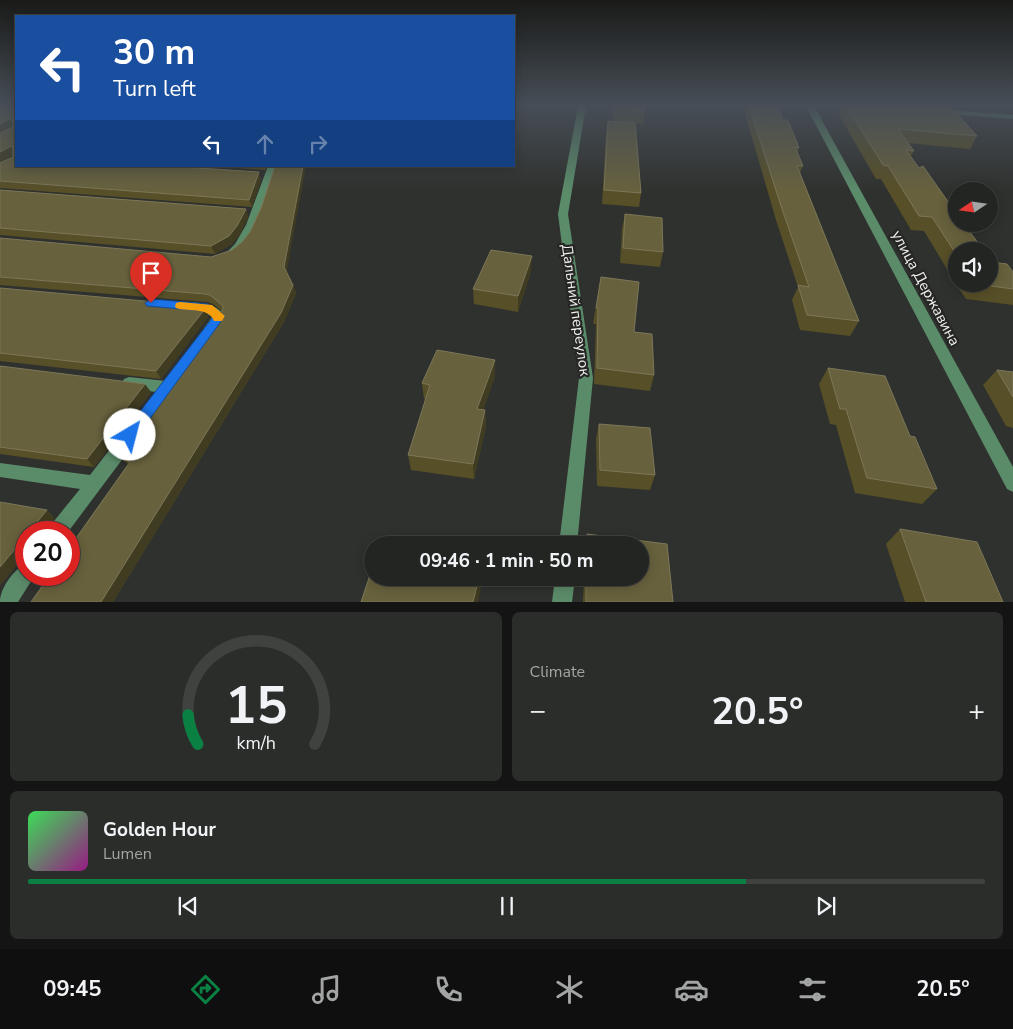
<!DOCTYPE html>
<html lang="en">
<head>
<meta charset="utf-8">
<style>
	body { margin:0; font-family:"Nunito Sans",sans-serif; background:#2b2d2a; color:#f1f3f6; height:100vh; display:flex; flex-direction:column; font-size:19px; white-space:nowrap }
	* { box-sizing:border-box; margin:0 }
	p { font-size:16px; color:#a3a5a5 }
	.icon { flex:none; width:28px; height:28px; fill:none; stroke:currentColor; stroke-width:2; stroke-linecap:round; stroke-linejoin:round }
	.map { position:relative; height:602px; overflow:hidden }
	.sheet { display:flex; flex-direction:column; gap:10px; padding:10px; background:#131413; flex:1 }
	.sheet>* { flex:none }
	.guide { position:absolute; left:15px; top:15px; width:500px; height:152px; border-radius:0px; box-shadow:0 2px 12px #0003,0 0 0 1px #404240; background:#1a4fa0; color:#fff; overflow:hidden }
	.needle { width:32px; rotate:257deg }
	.buttons { position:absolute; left:948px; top:182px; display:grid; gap:10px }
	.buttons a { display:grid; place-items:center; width:50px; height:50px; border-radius:50%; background:#232522; box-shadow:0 2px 12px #0003,0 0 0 1px #404240; font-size:25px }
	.speed { position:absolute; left:15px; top:521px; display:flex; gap:10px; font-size:25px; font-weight:700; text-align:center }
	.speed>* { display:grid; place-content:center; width:65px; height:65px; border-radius:50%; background:#232522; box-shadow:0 2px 12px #0003,0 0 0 1px #404240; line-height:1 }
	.speed .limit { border:8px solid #d22; background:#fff; color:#111 }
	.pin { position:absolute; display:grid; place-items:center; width:42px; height:42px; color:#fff; margin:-51px -21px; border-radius:50% 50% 50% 0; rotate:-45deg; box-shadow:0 0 5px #0007 }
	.pin .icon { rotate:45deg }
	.me { position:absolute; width:55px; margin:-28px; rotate:37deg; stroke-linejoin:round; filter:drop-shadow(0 0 4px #0008) }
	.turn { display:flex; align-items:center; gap:18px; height:105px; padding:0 15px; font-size:22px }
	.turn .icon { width:65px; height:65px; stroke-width:2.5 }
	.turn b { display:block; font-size:35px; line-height:42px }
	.lanes { display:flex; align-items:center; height:48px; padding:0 15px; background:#0003; justify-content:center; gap:25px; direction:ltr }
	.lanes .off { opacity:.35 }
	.big { font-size:38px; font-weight:700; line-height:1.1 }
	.sheet .tile { flex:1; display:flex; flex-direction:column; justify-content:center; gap:8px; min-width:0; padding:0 18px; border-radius:8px; background:#2b2d2a }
	.sheet .dial { align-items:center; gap:0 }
	.dial svg { height:130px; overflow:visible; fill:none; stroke:#404240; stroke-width:7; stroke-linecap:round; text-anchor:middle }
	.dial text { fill:#f1f3f6; stroke:none }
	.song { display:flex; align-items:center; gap:15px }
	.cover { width:60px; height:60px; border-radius:8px; background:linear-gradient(135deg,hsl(130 70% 55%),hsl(310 70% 35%)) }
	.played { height:5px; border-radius:2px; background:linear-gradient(90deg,#0b8043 75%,#404240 75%) }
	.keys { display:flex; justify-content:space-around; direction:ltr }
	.heat { display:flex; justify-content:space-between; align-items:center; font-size:28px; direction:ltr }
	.sheet .tiles { flex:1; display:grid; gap:10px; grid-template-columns:1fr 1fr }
	.tile:last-child { grid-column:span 2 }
	.trip { position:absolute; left:364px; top:536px; width:285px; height:50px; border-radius:25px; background:#232522; box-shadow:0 2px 12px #0003,0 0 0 1px #404240; font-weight:700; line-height:50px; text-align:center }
	.dock { display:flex; height:80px; justify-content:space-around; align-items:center; background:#0e0f0e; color:#a3a5a5 }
	.dock .icon { width:35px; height:35px }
	.dock .active { color:#0b8043 }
	.dock b { font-size:22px; color:#f1f3f6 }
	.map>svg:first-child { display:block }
</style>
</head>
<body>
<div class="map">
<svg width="1013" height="602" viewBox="0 0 1013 602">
	<rect width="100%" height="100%" fill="#2f312e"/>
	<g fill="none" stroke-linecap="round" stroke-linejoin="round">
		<!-- minor -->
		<g fill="#5b8c6a" fill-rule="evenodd">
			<path d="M578,106h8l-18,108 25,164 -16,167h-18l20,-167 -21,-164z"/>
			<path d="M806,106h8l199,361v25l-6,-3z"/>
			<path d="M935,109l78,6v4l-75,-6h-3z"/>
			<path d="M268,166h9c-10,31 -17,66 -41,89h-8l-2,-2 9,-9 11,-19z"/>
			<path d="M187,302c15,1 29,1 38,14l-9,15h-10l-2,-3 8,-11 -7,-5 -22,-3 -2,-3z"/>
			<path d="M129,377l37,4 5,2 2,4 -2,4 -5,2 -37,-4 -5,-2 -2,-4 2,-4z"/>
			<path d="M127,433l6,2 2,5 -2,5 -65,87h-20l2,-6 30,-37 -80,-12v-14l90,12 31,-40z"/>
			<path d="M26,564v11h9l-17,27h-18c0,-14 14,-33 26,-38z"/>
			<path d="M555,578h20l-3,24h-20z"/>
		</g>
	</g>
	<!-- wall -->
	<g fill="#574f27" fill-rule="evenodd">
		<path d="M0,106h16v60l245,13 -9,28 -252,-19v-25l13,-6v-2l-13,7zM13,125v2l-13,6z"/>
		<path d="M613,106h31l1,5 -2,13 -7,-1 5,70 -2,14 -37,-3 4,-70 2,-13h5z"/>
		<path d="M745,106h33l5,14 16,28 -2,6 6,12 -3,7 59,148 -9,15 -50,-6 -8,-30 6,-13 -22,-67 -32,-110z"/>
		<path d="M841,106h109l27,30 -7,13 -62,-6 6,8 -4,6 46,94v33l-32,-53 -13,-1 -30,-51h-5l-38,-66z"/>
		<path d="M208,166h59l-2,4z"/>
		<path d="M0,190l246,19 2,8 -8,17 -8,10 -17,10 -215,-19z"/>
		<path d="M625,214l38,38 -3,15 -40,-4 2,-34z"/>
		<path d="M0,238l287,35 6,12 3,8 -12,29 -171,280h-82l97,-138 -5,-4 -7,-8 106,-141 -9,-7 -5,-2 -208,-17z"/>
		<path d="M992,262l21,10v33l-47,-6 -10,-15h33z"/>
		<path d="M531,271l-13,41 -44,-8 -1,-15z"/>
		<path d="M601,277l33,55 20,43 -4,16 -56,-7 2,-60h-3z"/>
		<path d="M0,288l205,21 3,8 -47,62 -161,-18z"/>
		<path d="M495,360v16l-12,34h2l1,16 -12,53 -63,-9 -3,-15 18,-56h-2l-2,-16z"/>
		<path d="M0,366l151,26 -57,75 -94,-13z"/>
		<path d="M828,368l82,68 27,53 -15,15 -67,-11 -19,-68 -6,-1 -11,-40z"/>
		<path d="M997,370l16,2v56l-7,-2 -23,-41z"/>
		<path d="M599,424l56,51 -5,15 -53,-4 -1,-47z"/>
		<path d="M900,529l103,73h-98l-19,-58z"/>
		<path d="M587,534l80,10 6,58h-90l1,-24h56v-33h-55z"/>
	</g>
	<!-- shaded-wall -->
	<g fill="#403c21">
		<path d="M9,119l4,6 -13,8v-9z"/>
		<path d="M11,146l4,7 -15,9v-10z"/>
		<path d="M303,166h3l-20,109 -2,-8z"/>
		<path d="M259,172l2,7 -9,28 -3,-7z"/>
		<path d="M246,209l2,8 -8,17 -8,10 -17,10 -4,-8z"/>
		<path d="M532,256l-1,15 -13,41v-16z"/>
		<path d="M293,285l3,8 -12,29 -171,280h-12z"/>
		<path d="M205,309l3,8 -47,62 -5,-8z"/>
		<path d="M495,360v16l-17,49 -1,-16z"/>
		<path d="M145,384l6,8 -57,75 -7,-8z"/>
		<path d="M485,410l1,16 -12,53 -1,-15z"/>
		<path d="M47,510l8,8 -11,14h-15z"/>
		<path d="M26,536v18l-26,32v-19z"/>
		<path d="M479,578h4l-5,24h-5z"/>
	</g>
	<!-- building -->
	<g fill="#67613d" stroke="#7c7759">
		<path d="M0,106h16v60h152l91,6 -10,28 -249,-19v-18l13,-6v-10l-2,-1 -11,6v-19l13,-6v-8h-4l-9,5z"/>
		<path d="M614,106h30l1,5 -31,-2z"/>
		<path d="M749,106h29l5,14h5l11,28 -4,-1 8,19h-6l62,155 -52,-6 -9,-30 11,2 -28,-81z"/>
		<path d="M846,106h104l27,30 -79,-7 16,22 -8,-1 13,18 4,-2 33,47v11h8l20,27h-28v3l-24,-37 -13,-1 -31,-50 -5,-1z"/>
		<path d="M608,121l27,2 6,70 -37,-3z"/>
		<path d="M275,166h28l-19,101 9,18 -12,28 -180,289h-70l19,-27h19v-27l61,-86 -14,-10 107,-143v-3l-13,-11 -5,-1 -205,-17v-39l211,19 21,-7 10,-8 8,-10 11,-24z"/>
		<path d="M0,190l246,19 -9,17 -8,10 -18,10 -211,-18z"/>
		<path d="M625,214l37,4 1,34 -40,-4z"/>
		<path d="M491,250l41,6 -14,40 -45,-7z"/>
		<path d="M989,258l3,4 15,2 6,8v17l-37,-5h13z"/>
		<path d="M601,277l38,5 -5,50 18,2 2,41 -57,-7 1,-60h-2z"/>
		<path d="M0,288l200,18 5,3 -49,62 -156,-18z"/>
		<path d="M437,350l58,10 -18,49 8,1 -12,54 -65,-9 22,-70 -8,-2z"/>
		<path d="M0,366l145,18 -58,75 -87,-12z"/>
		<path d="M828,368l57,8 25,60 5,1 22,52 -70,-11 -21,-69h-6z"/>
		<path d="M997,370l16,2v25z"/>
		<path d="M599,424l51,4 5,47 -55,-5z"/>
		<path d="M0,502l47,8 -18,22h-3v4l-26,31z"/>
		<path d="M900,529l77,13 26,60h-77z"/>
		<path d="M587,534l80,10 6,58h-87v-24h54v-33h-53z"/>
		<path d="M383,541l19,4h-21z"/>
		<path d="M372,569v9h107l-6,24h-112z"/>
	</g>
	<!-- sky -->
	<linearGradient id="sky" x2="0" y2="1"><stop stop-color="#1a1b19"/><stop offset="0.55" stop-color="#474e57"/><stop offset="1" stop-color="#474e57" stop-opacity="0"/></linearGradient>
	<rect width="1013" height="191" fill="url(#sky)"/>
	<!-- route -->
	<path fill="#1a73e8" stroke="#114b97" d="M151,299l57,5 17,12 -90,123 -5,2 -5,-2 -2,-4 2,-4 88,-114 -8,-6 -58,-5 -2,-3z"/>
	<!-- slow -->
	<path fill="#f59e0b" d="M180,302l32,3 13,11 -3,5h-8c-5,-14 -25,-9 -38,-13l-1,-2 1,-3z"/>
	<g text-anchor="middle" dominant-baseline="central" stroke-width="4.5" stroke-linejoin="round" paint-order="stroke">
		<!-- street labels -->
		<g font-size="15" fill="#f0f1f0" stroke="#262724">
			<text transform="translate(926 288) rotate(62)">улица Державина</text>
			<text transform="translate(576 310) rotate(82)">Дальний переулок</text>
		</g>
	</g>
</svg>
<div class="buttons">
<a><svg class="needle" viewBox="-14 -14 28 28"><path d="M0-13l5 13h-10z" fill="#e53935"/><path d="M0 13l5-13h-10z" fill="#a3a5a5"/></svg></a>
<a><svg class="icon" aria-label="sound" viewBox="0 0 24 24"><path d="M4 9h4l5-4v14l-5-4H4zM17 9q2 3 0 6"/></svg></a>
</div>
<div class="speed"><div class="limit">20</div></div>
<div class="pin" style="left:151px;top:303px;background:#d93025"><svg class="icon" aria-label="arrive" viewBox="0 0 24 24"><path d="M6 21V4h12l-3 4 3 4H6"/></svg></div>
<svg class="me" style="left:130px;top:435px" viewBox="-20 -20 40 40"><circle r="19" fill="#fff"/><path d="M0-13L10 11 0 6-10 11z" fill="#1a73e8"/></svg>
<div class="trip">09:46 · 1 min · 50 m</div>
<div class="guide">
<div class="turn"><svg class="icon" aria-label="left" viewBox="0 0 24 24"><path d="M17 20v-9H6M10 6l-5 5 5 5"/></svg><div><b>30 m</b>Turn left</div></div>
<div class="lanes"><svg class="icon" aria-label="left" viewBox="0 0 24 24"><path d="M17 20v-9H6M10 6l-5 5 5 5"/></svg><svg class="icon off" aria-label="ahead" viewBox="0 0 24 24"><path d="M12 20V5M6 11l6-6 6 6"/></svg><svg class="icon off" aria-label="right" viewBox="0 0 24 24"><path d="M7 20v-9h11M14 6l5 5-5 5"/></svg></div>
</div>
</div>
<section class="sheet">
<div class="tiles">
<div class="tile dial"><svg viewBox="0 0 100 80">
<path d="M14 69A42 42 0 1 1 86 69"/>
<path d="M14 69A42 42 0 0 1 8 51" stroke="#0b8043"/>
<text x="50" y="56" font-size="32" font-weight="700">15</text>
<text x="50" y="72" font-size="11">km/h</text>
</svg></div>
<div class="tile"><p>Climate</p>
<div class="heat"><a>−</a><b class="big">20.5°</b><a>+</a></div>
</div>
<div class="tile">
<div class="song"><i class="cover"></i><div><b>Golden Hour</b><p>Lumen</p></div></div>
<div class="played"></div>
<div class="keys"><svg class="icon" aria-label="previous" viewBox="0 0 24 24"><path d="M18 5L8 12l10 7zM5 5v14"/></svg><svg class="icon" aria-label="pause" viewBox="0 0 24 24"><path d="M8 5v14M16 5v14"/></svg><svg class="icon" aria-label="next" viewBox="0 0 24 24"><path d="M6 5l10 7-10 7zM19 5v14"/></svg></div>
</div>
</div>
</section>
<nav class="dock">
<b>09:45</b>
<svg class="icon active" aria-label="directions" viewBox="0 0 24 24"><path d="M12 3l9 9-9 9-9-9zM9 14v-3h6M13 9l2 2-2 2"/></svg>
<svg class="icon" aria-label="music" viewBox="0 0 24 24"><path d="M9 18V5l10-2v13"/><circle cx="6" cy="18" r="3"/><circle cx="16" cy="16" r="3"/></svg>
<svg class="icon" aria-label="phone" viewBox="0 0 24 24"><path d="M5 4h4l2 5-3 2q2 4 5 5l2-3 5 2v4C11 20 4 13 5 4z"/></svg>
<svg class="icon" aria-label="climate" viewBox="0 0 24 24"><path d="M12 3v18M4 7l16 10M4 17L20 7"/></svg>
<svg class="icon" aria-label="car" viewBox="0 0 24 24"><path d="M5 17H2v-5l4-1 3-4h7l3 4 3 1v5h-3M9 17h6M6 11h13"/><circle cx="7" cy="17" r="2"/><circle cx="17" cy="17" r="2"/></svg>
<svg class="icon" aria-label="filters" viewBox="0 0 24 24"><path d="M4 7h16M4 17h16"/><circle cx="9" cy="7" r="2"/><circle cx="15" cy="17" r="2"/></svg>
<b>20.5°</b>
</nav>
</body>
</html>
